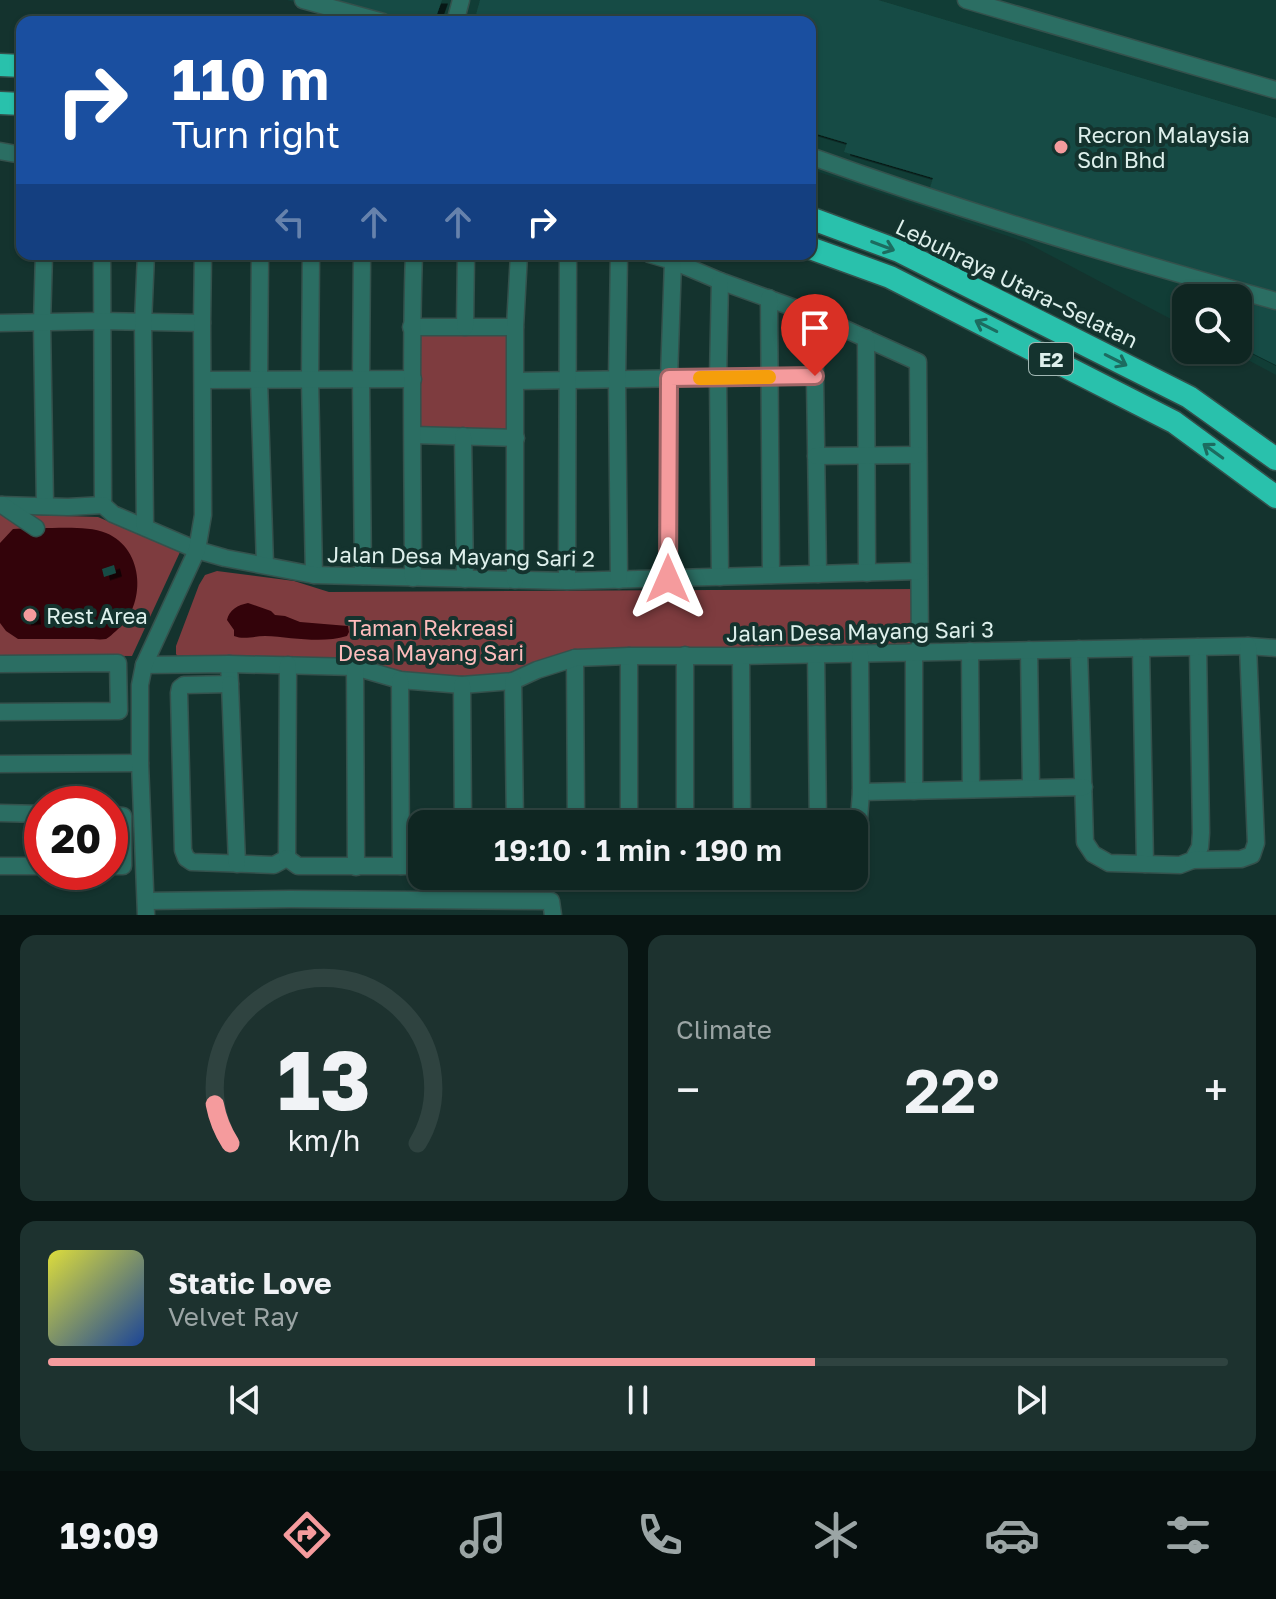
<!DOCTYPE html>
<html lang="en">
<head>
<meta charset="utf-8">
<style>
	body { margin:0; font-family:"Golos Text",sans-serif; background:#1d322f; color:#f1f3f6; height:100vh; display:flex; flex-direction:column; font-size:30px; white-space:nowrap }
	* { box-sizing:border-box; margin:0 }
	p { font-size:26px; color:#9ba5a5 }
	.icon { flex:none; width:44px; height:44px; fill:none; stroke:currentColor; stroke-width:2; stroke-linecap:round; stroke-linejoin:round }
	.map { position:relative; height:915px; overflow:hidden }
	.details { display:flex; flex-direction:column; gap:20px; padding:20px; background:#081513; flex:1 }
	.details>* { flex:none }
	.hud { position:absolute; left:16px; top:16px; width:800px; height:244px; border-radius:16px; box-shadow:0 2px 6px #0004,0 0 0 2px #2f4340; background:#1a4fa0; color:#fff; overflow:hidden }
	.buttons { position:absolute; left:1172px; top:284px; display:grid; gap:16px }
	.buttons a { display:grid; place-items:center; width:80px; height:80px; border-radius:16px; background:#0f2622; box-shadow:0 2px 6px #0004,0 0 0 2px #2f4340; font-size:40px }
	.speed { position:absolute; left:24px; top:786px; display:flex; gap:16px; font-size:40px; font-weight:700; text-align:center }
	.speed>* { display:grid; place-content:center; width:104px; height:104px; border-radius:50%; background:#0f2622; box-shadow:0 2px 6px #0004,0 0 0 2px #2f4340; line-height:1 }
	.speed .limit { border:12px solid #d22; background:#fff; color:#111 }
	.pin { position:absolute; display:grid; place-items:center; width:68px; height:68px; color:#fff; margin:-82px -34px; border-radius:50% 50% 50% 0; rotate:-45deg; box-shadow:0 0 8px #0007 }
	.pin .icon { rotate:45deg }
	.me { position:absolute; width:88px; margin:-44px; rotate:0deg; stroke-linejoin:round; filter:drop-shadow(0 0 6px #0008) }
	.turn { display:flex; align-items:center; gap:28px; height:168px; padding:0 24px; font-size:36px }
	.turn .icon { width:104px; height:104px; stroke-width:2.5 }
	.turn b { display:block; font-size:56px; line-height:68px }
	.lanes { display:flex; align-items:center; height:76px; padding:0 24px; background:#0003; justify-content:center; gap:40px; direction:ltr }
	.lanes .off { opacity:.35 }
	.big { font-size:60px; font-weight:600; line-height:1.1 }
	.details .widget { flex:1; display:flex; flex-direction:column; justify-content:center; gap:12px; min-width:0; padding:0 28px; border-radius:16px; background:#1d322f }
	.details .dial { align-items:center; gap:0 }
	.dial svg { height:208px; overflow:visible; fill:none; stroke:#2f4340; stroke-width:7; stroke-linecap:round; text-anchor:middle }
	.dial text { fill:#f1f3f6; stroke:none }
	.song { display:flex; align-items:center; gap:24px }
	.cover { width:96px; height:96px; border-radius:12px; background:linear-gradient(135deg,hsl(60 70% 55%),hsl(220 70% 35%)) }
	.played { height:8px; border-radius:4px; background:linear-gradient(90deg,#f59b9d 65%,#2f4340 65%) }
	.keys { display:flex; justify-content:space-around; direction:ltr }
	.heat { display:flex; justify-content:space-between; align-items:center; font-size:44px; direction:ltr }
	.details .tiles { flex:1; display:grid; gap:20px; grid-template-columns:1fr 1fr }
	.widget:last-child { grid-column:span 2 }
	.trip { position:absolute; left:408px; top:810px; width:460px; height:80px; border-radius:16px; background:#0f2622; box-shadow:0 2px 6px #0004,0 0 0 2px #2f4340; font-weight:600; line-height:80px; text-align:center }
	.tabs { display:flex; height:128px; justify-content:space-around; align-items:center; background:#060f0e; color:#9ba5a5 }
	.tabs .icon { width:56px; height:56px }
	.tabs .current { color:#f59b9d }
	.tabs b { font-size:36px; color:#f1f3f6 }
	.map>svg:first-child { display:block }
</style>
</head>
<body>
<div class="map">
<svg width="1276" height="915" viewBox="0 0 1276 915">
	<defs>
		<filter id="shadow"><feDropShadow dx="6" dy="3.5" stdDeviation="0" flood-color="#0009"/></filter>
	</defs>
	<rect width="100%" height="100%" fill="#14332e"/>
	<!-- built -->
	<path fill="#113d36" d="M287,0h989v375l-47,-25h9v-52h-52v29l-161,-85 -215,-73v-147h-443z"/>
	<!-- green -->
	<g fill="#7e3c3f">
		<path d="M419,334h88l1,97 -89,-2z"/>
		<path d="M0,514l98,3 82,35 -48,104 -132,-1z"/>
		<path d="M217,571l77,10 35,11 591,-3 1,67 -338,3 -70,25 -85,3 -72,-23 -175,-3 -5,-7v-8l23,-61 6,-10z"/>
	</g>
	<!-- water -->
	<g fill="#33030a">
		<path d="M31,528c22,1 55,-3 75,5 39,16 41,73 10,98 -4,3 -6,6 -10,8 -5,1 -14,0 -19,0 -23,0 -46,0 -69,0l-12,-8 -6,-8v-80l13,-14z"/>
		<path d="M248,603l23,8 4,4 10,1 15,6 48,4 1,6 -2,4c-26,8 -56,1 -82,0 -11,0 -21,4 -31,0v-6l-7,-10c2,-10 11,-15 21,-17z"/>
	</g>
	<!-- building -->
	<g fill="#174c44" filter="url(#shadow)">
		<path d="M335,0h107l-5,14 -16,8h-14z"/>
		<path d="M480,0h398l398,118v176l-347,-103 4,-13 -89,-26 3,-9 -37,-11v-110h-336z"/>
		<path d="M1218,290l58,17v58l-38,-19v-48h-23z"/>
		<path d="M114,565l2,8 -12,4 -2,-8z"/>
		<path d="M25,608h9l1,13 -10,1z"/>
	</g>
	<g fill="none" stroke-linecap="round" stroke-linejoin="round">
		<defs>
			<g id="minor">
				<path d="M303,0l80,22"/>
				<path d="M966,0l310,90"/>
				<path d="M457,22l-1,-3 5,-19"/>
				<path d="M0,151l22,4"/>
				<path d="M810,156c153,55 309,102 466,145"/>
				<path d="M44,254l-2,70 3,182"/>
				<path d="M102,254l1,251"/>
				<path d="M260,254l-1,126 6,185"/>
				<path d="M311,254l-1,126 4,195"/>
				<path d="M362,254l-1,126 2,196"/>
				<path d="M649,254l24,7 47,20 94,34 104,47 2,290"/>
				<path d="M720,281l-2,97 2,199"/>
				<path d="M769,298l2,277"/>
				<path d="M814,315l4,259"/>
				<path d="M0,323l101,-2 101,2"/>
				<path d="M411,327h104"/>
				<path d="M465,327l1,-73"/>
				<path d="M866,338l1,235"/>
				<path d="M203,380l210,-1"/>
				<path d="M516,381l299,-5"/>
				<path d="M413,435l103,3"/>
				<path d="M463,436l2,143"/>
				<path d="M816,456l102,-1"/>
				<path d="M0,505l68,2 35,-2 10,9 84,36 28,8 89,17 253,6 352,-10"/>
				<path d="M2,505l34,23"/>
				<path d="M145,527l-2,-204 3,-69"/>
				<path d="M413,578c0,-108 -3,-216 1,-324"/>
				<path d="M668,579l1,-201 4,-117"/>
				<path d="M515,580v-253l4,-73"/>
				<path d="M619,580l-2,-201 2,-125"/>
				<path d="M567,581l1,-327"/>
				<path d="M1141,648l4,216"/>
				<path d="M1079,649l6,193 8,12 16,9 71,2 13,-5 7,-13 1,-14 -3,-186"/>
				<path d="M1029,650l2,138"/>
				<path d="M970,651l1,138"/>
				<path d="M914,652v139"/>
				<path d="M816,654l2,170"/>
				<path d="M685,655v169"/>
				<path d="M629,656v168"/>
				<path d="M741,656l1,168"/>
				<path d="M575,658l1,166"/>
				<path d="M0,664l118,-1 1,48 -119,1"/>
				<path d="M229,664l1,20 -46,1 -4,3 -1,5 4,157 3,8 6,4 82,3 13,-7"/>
				<path d="M144,665l85,-1 126,3 45,13 62,5 51,-4 24,-11 38,-12 54,-2h112l507,-10 28,2"/>
				<path d="M355,667l1,200"/>
				<path d="M400,680l1,186"/>
				<path d="M513,681l2,143"/>
				<path d="M230,684l7,180"/>
				<path d="M462,685l1,139"/>
				<path d="M0,764l140,-1"/>
				<path d="M861,792l223,-5"/>
				<path d="M0,813l42,1"/>
				<path d="M110,815l13,1v50h-13"/>
				<path d="M287,858l1,-193"/>
				<path d="M287,858l11,8h124"/>
				<path d="M854,859h2l5,-67 -1,-138"/>
				<path d="M1193,860l48,-1 11,-4 4,-12 -8,-197"/>
				<path d="M0,866h42"/>
				<path d="M146,901l144,-2 261,2 2,14"/>
				<path d="M146,915l-6,-152v-78l4,-20 53,-115 6,-35 -1,-192 1,-69"/>
			</g>
			<g id="highway">
				<path d="M0,65l22,1"/>
				<path d="M0,103l22,1"/>
				<path d="M810,218l89,33 290,146 87,62"/>
				<path d="M810,248l80,29 284,145 102,75"/>
			</g>
		</defs>
		<!-- minor casing -->
		<use href="#minor" stroke="#34514c" stroke-width="19"/>
		<!-- highway casing -->
		<use href="#highway" stroke="#34514c" stroke-width="25"/>
		<!-- minor -->
		<use href="#minor" stroke="#2b6e63" stroke-width="16"/>
		<!-- highway -->
		<use href="#highway" stroke="#29c1ac" stroke-width="22"/>
	</g>
	<!-- one-way arrows -->
	<defs><path id="oneway-shaft" d="M-6 0H5M1.5-3L5.5 0L1.5 3" fill="none" stroke-width="1.6" stroke-linecap="round" stroke-linejoin="round" transform="scale(2)"/></defs>
	<g stroke="#1c6c60">
		<use href="#oneway-shaft" transform="translate(883 246) rotate(21)"/>
		<use href="#oneway-shaft" transform="translate(986 326) rotate(-153)"/>
		<use href="#oneway-shaft" transform="translate(1116 360) rotate(27)"/>
		<use href="#oneway-shaft" transform="translate(1213 451) rotate(-144)"/>
	</g>
	<g fill="none" stroke-linecap="round" stroke-linejoin="round">
		<defs>
			<path id="route" d="M668,579l1,-201 146,-2"/>
		</defs>
		<!-- route casing -->
		<use href="#route" stroke="#9f6566" stroke-width="20"/>
		<!-- route -->
		<use href="#route" stroke="#f59b9d" stroke-width="14"/>
		<!-- slow -->
		<path stroke="#f59e0b" stroke-width="14" d="M700,378l69,-1"/>
	</g>
	<!-- markers -->
	<g fill="#f59b9d" stroke="#14332e" stroke-width="3">
		<circle cx="1061" cy="147" r="8"/>
		<circle cx="30" cy="615" r="8"/>
	</g>
	<g text-anchor="middle" dominant-baseline="central" stroke-width="8" stroke-linejoin="round" paint-order="stroke">
		<!-- shield labels -->
		<rect fill="#14332e" stroke="#a1b7b3" stroke-width="2" x="1029" y="343" width="44" height="32" rx="6"/>
		<g font-size="20" font-weight="bold" fill="#def0ec">
			<text x="1051" y="359">E2</text>
		</g>
		<!-- poi labels -->
		<g font-size="22" fill="#def0ec" stroke="#14332e" text-anchor="start">
			<text x="1077" y="134">Recron Malaysia<tspan x="1077" dy="25">Sdn Bhd</tspan></text>
			<text x="46" y="615">Rest Area</text>
		</g>
		<!-- street labels -->
		<g font-size="22" fill="#def0ec" stroke="#14332e">
			<text transform="translate(1017 283) rotate(26)">Lebuhraya Utara–Selatan</text>
			<text transform="translate(461 556) rotate(1)">Jalan Desa Mayang Sari 2</text>
			<text transform="translate(860 631) rotate(-1)">Jalan Desa Mayang Sari 3</text>
		</g>
		<!-- park labels -->
		<g font-size="22" fill="#fdbcbc" stroke="#14332e">
			<text x="431" y="627">Taman Rekreasi<tspan x="431" dy="25">Desa Mayang Sari</tspan></text>
		</g>
	</g>
</svg>
<div class="buttons">
<a><svg class="icon" aria-label="search" viewBox="0 0 24 24"><circle cx="10" cy="10" r="6"/><path d="M15 15l6 6"/></svg></a>
</div>
<div class="speed"><div class="limit">20</div></div>
<div class="pin" style="left:815px;top:376px;background:#d93025"><svg class="icon" aria-label="arrive" viewBox="0 0 24 24"><path d="M6 21V4h12l-3 4 3 4H6"/></svg></div>
<svg class="me" style="left:668px;top:579px" viewBox="-20 -20 40 40"><path d="M0-17L14 15 0 8-14 15z" fill="#f59b9d" stroke="#fff" stroke-width="4"/></svg>
<div class="trip">19:10 · 1 min · 190 m</div>
<div class="hud">
<div class="turn"><svg class="icon" aria-label="right" viewBox="0 0 24 24"><path d="M7 20v-9h11M14 6l5 5-5 5"/></svg><div><b>110 m</b>Turn right</div></div>
<div class="lanes"><svg class="icon off" aria-label="left" viewBox="0 0 24 24"><path d="M17 20v-9H6M10 6l-5 5 5 5"/></svg><svg class="icon off" aria-label="ahead" viewBox="0 0 24 24"><path d="M12 20V5M6 11l6-6 6 6"/></svg><svg class="icon off" aria-label="ahead" viewBox="0 0 24 24"><path d="M12 20V5M6 11l6-6 6 6"/></svg><svg class="icon" aria-label="right" viewBox="0 0 24 24"><path d="M7 20v-9h11M14 6l5 5-5 5"/></svg></div>
</div>
</div>
<section class="details">
<div class="tiles">
<div class="widget dial"><svg viewBox="0 0 100 80">
<path d="M14 69A42 42 0 1 1 86 69"/>
<path d="M14 69A42 42 0 0 1 8 54" stroke="#f59b9d"/>
<text x="50" y="56" font-size="32" font-weight="700">13</text>
<text x="50" y="72" font-size="11">km/h</text>
</svg></div>
<div class="widget"><p>Climate</p>
<div class="heat"><a>−</a><b class="big">22°</b><a>+</a></div>
</div>
<div class="widget">
<div class="song"><i class="cover"></i><div><b>Static Love</b><p>Velvet Ray</p></div></div>
<div class="played"></div>
<div class="keys"><svg class="icon" aria-label="previous" viewBox="0 0 24 24"><path d="M18 5L8 12l10 7zM5 5v14"/></svg><svg class="icon" aria-label="pause" viewBox="0 0 24 24"><path d="M8 5v14M16 5v14"/></svg><svg class="icon" aria-label="next" viewBox="0 0 24 24"><path d="M6 5l10 7-10 7zM19 5v14"/></svg></div>
</div>
</div>
</section>
<nav class="tabs">
<b>19:09</b>
<svg class="icon current" aria-label="directions" viewBox="0 0 24 24"><path d="M12 3l9 9-9 9-9-9zM9 14v-3h6M13 9l2 2-2 2"/></svg>
<svg class="icon" aria-label="music" viewBox="0 0 24 24"><path d="M9 18V5l10-2v13"/><circle cx="6" cy="18" r="3"/><circle cx="16" cy="16" r="3"/></svg>
<svg class="icon" aria-label="phone" viewBox="0 0 24 24"><path d="M5 4h4l2 5-3 2q2 4 5 5l2-3 5 2v4C11 20 4 13 5 4z"/></svg>
<svg class="icon" aria-label="climate" viewBox="0 0 24 24"><path d="M12 3v18M4 7l16 10M4 17L20 7"/></svg>
<svg class="icon" aria-label="car" viewBox="0 0 24 24"><path d="M5 17H2v-5l4-1 3-4h7l3 4 3 1v5h-3M9 17h6M6 11h13"/><circle cx="7" cy="17" r="2"/><circle cx="17" cy="17" r="2"/></svg>
<svg class="icon" aria-label="filters" viewBox="0 0 24 24"><path d="M4 7h16M4 17h16"/><circle cx="9" cy="7" r="2"/><circle cx="15" cy="17" r="2"/></svg>
</nav>
</body>
</html>
